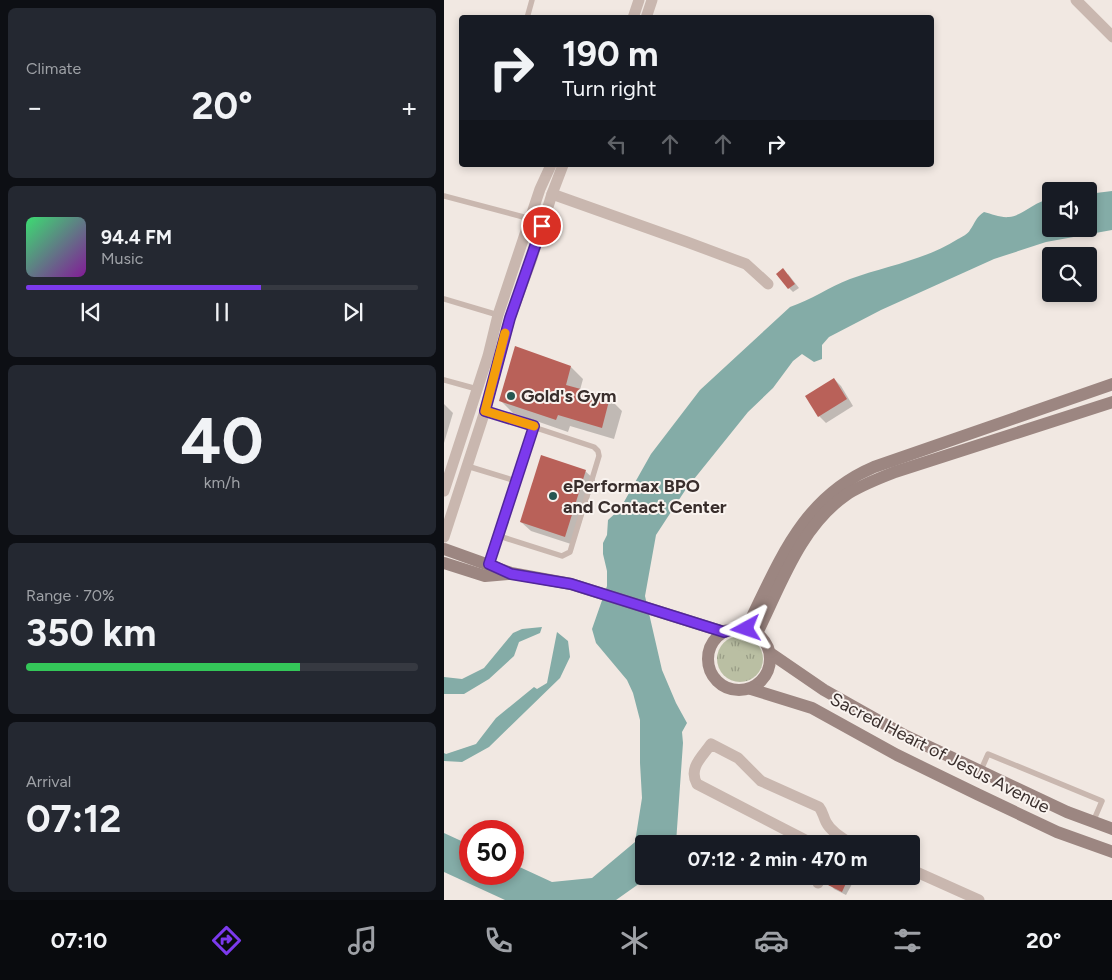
<!DOCTYPE html>
<html lang="en">
<head>
<meta charset="utf-8">
<style>
	body { margin:0; font-family:Figtree,sans-serif; background:#242831; color:#f1f3f6; height:100vh; display:flex; flex-direction:column; font-size:19px; white-space:nowrap }
	* { box-sizing:border-box; margin:0 }
	p { font-size:16px; color:#9ea1a6 }
	.icon { flex:none; width:28px; height:28px; fill:none; stroke:currentColor; stroke-width:2; stroke-linecap:round; stroke-linejoin:round }
	.map { position:relative; flex:1; overflow:hidden }
	.drawer { display:flex; flex-direction:column; gap:8px; padding:8px; background:#0d0f14; width:444px }
	.drawer>* { flex:none }
	.banner { position:absolute; left:15px; top:15px; width:475px; height:152px; border-radius:5px; box-shadow:0 2px 8px #0003; background:#171b24; color:#f1f3f6; overflow:hidden }
	.buttons { position:absolute; left:598px; top:182px; display:grid; gap:10px }
	.buttons a { display:grid; place-items:center; width:55px; height:55px; border-radius:5px; background:#171b24; box-shadow:0 2px 8px #0003; font-size:25px }
	.speed { position:absolute; left:15px; top:820px; display:flex; gap:10px; font-size:25px; font-weight:700; text-align:center }
	.speed>* { display:grid; place-content:center; width:65px; height:65px; border-radius:50%; background:#171b24; box-shadow:0 2px 8px #0003; line-height:1 }
	.speed .limit { border:8px solid #d22; background:#fff; color:#111 }
	.pin { position:absolute; display:grid; place-items:center; width:42px; height:42px; color:#fff; margin:-21px; border:2px solid #fff; border-radius:50%; box-shadow:0 1px 5px #0007 }
	.me { position:absolute; width:55px; margin:-28px; rotate:265deg; stroke-linejoin:round; filter:drop-shadow(0 0 4px #0008) }
	.turn { display:flex; align-items:center; gap:18px; height:105px; padding:0 20px; font-size:22px }
	.turn .icon { width:65px; height:65px; stroke-width:2.5 }
	.turn b { display:block; font-size:35px; line-height:42px }
	.lanes { display:flex; align-items:center; height:48px; padding:0 20px; background:#0003; justify-content:center; gap:25px; direction:ltr }
	.lanes .off { opacity:.35 }
	.big { font-size:38px; font-weight:700; line-height:1.1 }
	.drawer .tile { flex:1; display:flex; flex-direction:column; justify-content:center; gap:8px; min-width:0; padding:0 18px; border-radius:8px; background:#242831 }
	.drawer .dial { align-items:center; gap:0 }
	.dial b { font-size:65px; line-height:1 }
	.song { display:flex; align-items:center; gap:15px }
	.cover { width:60px; height:60px; border-radius:8px; background:linear-gradient(135deg,hsl(140 70% 55%),hsl(290 70% 35%)) }
	.played { height:5px; border-radius:2px; background:linear-gradient(90deg,#7c3aed 60%,#363941 60%) }
	.keys { display:flex; justify-content:space-around; direction:ltr }
	.heat { display:flex; justify-content:space-between; align-items:center; font-size:28px; direction:ltr }
	.charge { height:8px; border-radius:4px; background:linear-gradient(90deg,#34c759 70%,#363941 0) }
	.trip { position:absolute; left:191px; top:835px; width:285px; height:50px; border-radius:5px; background:#171b24; box-shadow:0 2px 8px #0003; font-weight:700; line-height:50px; text-align:center }
	.tab-bar { display:flex; height:80px; justify-content:space-around; align-items:center; background:#090b0e; color:#9ea1a6 }
	.tab-bar .icon { width:35px; height:35px }
	.tab-bar .active { color:#7c3aed }
	.tab-bar b { font-size:22px; color:#f1f3f6 }
	main { display:flex; flex:1; min-height:0 }
	.map>svg:first-child { display:block }
</style>
</head>
<body>
<main>
<section class="drawer">
<div class="tile"><p>Climate</p>
<div class="heat"><a>−</a><b class="big">20°</b><a>+</a></div>
</div>
<div class="tile">
<div class="song"><i class="cover"></i><div><b>94.4 FM</b><p>Music</p></div></div>
<div class="played"></div>
<div class="keys"><svg class="icon" aria-label="previous" viewBox="0 0 24 24"><path d="M18 5L8 12l10 7zM5 5v14"/></svg><svg class="icon" aria-label="pause" viewBox="0 0 24 24"><path d="M8 5v14M16 5v14"/></svg><svg class="icon" aria-label="next" viewBox="0 0 24 24"><path d="M6 5l10 7-10 7zM19 5v14"/></svg></div>
</div>
<div class="tile dial"><b>40</b><p>km/h</p></div>
<div class="tile"><p>Range · 70%</p><b class="big">350 km</b><div class="charge"></div></div>
<div class="tile"><p>Arrival</p><b class="big">07:12</b></div>
</section>
<div class="map">
<svg width="669" height="900" viewBox="0 0 669 900">
	<defs>
		<pattern id="grass-tufts" width="24" height="20" patternUnits="userSpaceOnUse" patternTransform="scale(1.25)"><rect width="24" height="20" fill="#babfa3"/><path d="M3 7l-1-3M5 7V3M7 7l1-3M15 17l-1-3M17 17v-4M19 17l1-3" fill="none" stroke="#989c85"/></pattern>
	</defs>
	<rect width="100%" height="100%" fill="#f1e8e2"/>
	<!-- grass -->
	<circle fill="url(#grass-tufts)" cx="296" cy="659" r="23"/>
	<!-- water -->
	<g fill="#84aca7">
		<path d="M668,191v39l-66,12 -52,17 -113,51 -52,27 -7,8v14l-8,3 -12,-8 -9,7 -20,27 -25,24 -62,77 -30,46 -11,61 17,74 14,33 11,20 -5,9 1,11 -7,100 -32,1v32h6l-34,24h-111l-61,-28v-39l26,12v29h43v-10l39,18 40,-4 43,-36 7,-44 -2,-35v-43l-7,-27 -6,-13 -31,-37 -4,-14 15,-43v-15l-4,-17v-11l4,-8 1,-15 12,-11 31,-55 49,-64 90,-83c21,-7 39,-20 60,-28 36,-13 75,-19 108,-40 4,-2 10,-5 12,-9 5,-7 6,-13 14,-18 8,2 17,6 25,5 13,-1 26,-16 41,-18v30h38v-35z"/>
		<path d="M98,627l-2,6 -21,9 -5,14 -25,23 -25,15h-20v-17l18,2 22,-11 29,-35 9,-4z"/>
		<path d="M113,632l11,9 2,16 -10,21 -71,69 -27,15 -18,-1v-8l2,1 30,-10 20,-26 38,-31 3,2 10,-6z"/>
	</g>
	<!-- shadow -->
	<g fill="#0003">
		<path d="M344,274l11,14 -6,4 -4,-4z"/>
		<path d="M127,367l12,12 -3,11 30,9 12,12 -8,28 -44,-13 -2,6 -55,-19 -12,-12z"/>
		<path d="M390,379l7,7 12,20 -27,17 -7,-7 -13,-19z"/>
		<path d="M0,404l9,9 -9,30z"/>
		<path d="M141,471l10,9 -21,65 -43,-14 -10,-9z"/>
		<path d="M396,876l12,8 -6,11 -12,-6 -4,-5z"/>
	</g>
	<!-- building -->
	<g fill="#b96159">
		<path d="M339,268l12,16 -7,5 -12,-15z"/>
		<path d="M71,346l56,20 -5,19 44,12 -8,31 -44,-13 -2,5 -57,-19z"/>
		<path d="M390,378l13,21 -29,18 -13,-21z"/>
		<path d="M97,455l45,15 -21,67 -45,-15z"/>
		<path d="M388,876h11l5,3 -6,13 -14,-7z"/>
	</g>
	<g fill="none" stroke-linecap="round" stroke-linejoin="round">
		<!-- lane -->
		<g stroke="#c9b7af" stroke-width="5.5">
			<path d="M83,18l5,-18"/>
			<path d="M0,196l87,23"/>
			<path d="M0,299l54,16"/>
			<path d="M0,380l33,9"/>
			<path d="M41,411l109,36 4,4 1,5 -29,96 -8,4 -63,-20"/>
			<path d="M23,466l49,15"/>
			<path d="M45,565l45,-139"/>
			<path d="M537,770l7,-16 114,47 -9,21"/>
		</g>
		<!-- street -->
		<g stroke="#c9b7af" stroke-width="11">
			<path d="M632,0l37,37"/>
			<path d="M189,18l6,-18"/>
			<path d="M202,18l6,-18"/>
			<path d="M108,194l135,48 59,22 22,20"/>
			<path d="M0,491l44,-135 10,-41 42,-126 11,-24"/>
			<path d="M0,537l41,-126 25,-93 22,-60 20,-64 11,-29"/>
			<path d="M369,844l-116,-60c-9,-16 5,-27 14,-40l27,14 23,23 58,26c4,5 4,9 7,15 5,10 17,17 26,22"/>
			<path d="M468,870l67,30"/>
			<path d="M374,883l4,-7"/>
		</g>
		<!-- secondary -->
		<g stroke="#9c8681" stroke-width="12">
			<path d="M0,549l67,24 60,11 153,48"/>
			<path d="M0,563l41,13 23,-2"/>
			<circle cx="295" cy="659" r="31"/>
			<path d="M302,629c33,-66 55,-131 128,-162l239,-83"/>
			<path d="M313,633c24,-48 43,-106 89,-138 15,-10 32,-16 49,-23l218,-70"/>
			<path d="M326,653l54,37 80,45 163,77 46,17"/>
			<path d="M307,689l61,19 85,47 80,39 80,38 56,20"/>
		</g>
	</g>
	<g fill="none" stroke-linecap="round" stroke-linejoin="round">
		<defs>
			<path id="route" d="M98,226l-32,92 -25,93 49,15 -45,138 22,10 60,10 153,48 13,-4 9,1"/>
		</defs>
		<!-- route casing -->
		<use href="#route" stroke="#51269a" stroke-width="12"/>
		<!-- route -->
		<use href="#route" stroke="#7c3aed" stroke-width="9"/>
		<!-- slow -->
		<path stroke="#f59e0b" stroke-width="9" d="M61,333l-20,78 49,15"/>
	</g>
	<!-- markers -->
	<g fill="#265652" stroke="#f9f3ef" stroke-width="2">
		<circle cx="67" cy="396" r="5"/>
		<circle cx="109" cy="496" r="5"/>
	</g>
	<g text-anchor="middle" dominant-baseline="central" stroke-width="4" stroke-linejoin="round" paint-order="stroke">
		<!-- poi labels -->
		<g font-size="18" font-weight="bold" fill="#392e2c" stroke="#f9f3ef" text-anchor="start">
			<text x="77" y="396">Gold's Gym</text>
			<text x="119" y="486">ePerformax BPO<tspan x="119" dy="21">and Contact Center</tspan></text>
		</g>
		<!-- street labels -->
		<g font-size="18" fill="#392e2c" stroke="#f9f3ef">
			<text transform="translate(496 753) rotate(27)">Sacred Heart of Jesus Avenue</text>
		</g>
	</g>
</svg>
<div class="buttons">
<a><svg class="icon" aria-label="sound" viewBox="0 0 24 24"><path d="M4 9h4l5-4v14l-5-4H4zM17 9q2 3 0 6"/></svg></a>
<a><svg class="icon" aria-label="search" viewBox="0 0 24 24"><circle cx="10" cy="10" r="6"/><path d="M15 15l6 6"/></svg></a>
</div>
<div class="speed"><div class="limit">50</div></div>
<div class="pin" style="left:98px;top:226px;background:#d93025"><svg class="icon" aria-label="arrive" viewBox="0 0 24 24"><path d="M6 21V4h12l-3 4 3 4H6"/></svg></div>
<svg class="me" style="left:302px;top:629px" viewBox="-20 -20 40 40"><path d="M0-17L14 15 0 8-14 15z" fill="#7c3aed" stroke="#fff" stroke-width="4"/></svg>
<div class="trip">07:12 · 2 min · 470 m</div>
<div class="banner">
<div class="turn"><svg class="icon" aria-label="right" viewBox="0 0 24 24"><path d="M7 20v-9h11M14 6l5 5-5 5"/></svg><div><b>190 m</b>Turn right</div></div>
<div class="lanes"><svg class="icon off" aria-label="left" viewBox="0 0 24 24"><path d="M17 20v-9H6M10 6l-5 5 5 5"/></svg><svg class="icon off" aria-label="ahead" viewBox="0 0 24 24"><path d="M12 20V5M6 11l6-6 6 6"/></svg><svg class="icon off" aria-label="ahead" viewBox="0 0 24 24"><path d="M12 20V5M6 11l6-6 6 6"/></svg><svg class="icon" aria-label="right" viewBox="0 0 24 24"><path d="M7 20v-9h11M14 6l5 5-5 5"/></svg></div>
</div>
</div>
</main>
<nav class="tab-bar">
<b>07:10</b>
<svg class="icon active" aria-label="directions" viewBox="0 0 24 24"><path d="M12 3l9 9-9 9-9-9zM9 14v-3h6M13 9l2 2-2 2"/></svg>
<svg class="icon" aria-label="music" viewBox="0 0 24 24"><path d="M9 18V5l10-2v13"/><circle cx="6" cy="18" r="3"/><circle cx="16" cy="16" r="3"/></svg>
<svg class="icon" aria-label="phone" viewBox="0 0 24 24"><path d="M5 4h4l2 5-3 2q2 4 5 5l2-3 5 2v4C11 20 4 13 5 4z"/></svg>
<svg class="icon" aria-label="climate" viewBox="0 0 24 24"><path d="M12 3v18M4 7l16 10M4 17L20 7"/></svg>
<svg class="icon" aria-label="car" viewBox="0 0 24 24"><path d="M5 17H2v-5l4-1 3-4h7l3 4 3 1v5h-3M9 17h6M6 11h13"/><circle cx="7" cy="17" r="2"/><circle cx="17" cy="17" r="2"/></svg>
<svg class="icon" aria-label="filters" viewBox="0 0 24 24"><path d="M4 7h16M4 17h16"/><circle cx="9" cy="7" r="2"/><circle cx="15" cy="17" r="2"/></svg>
<b>20°</b>
</nav>
</body>
</html>
